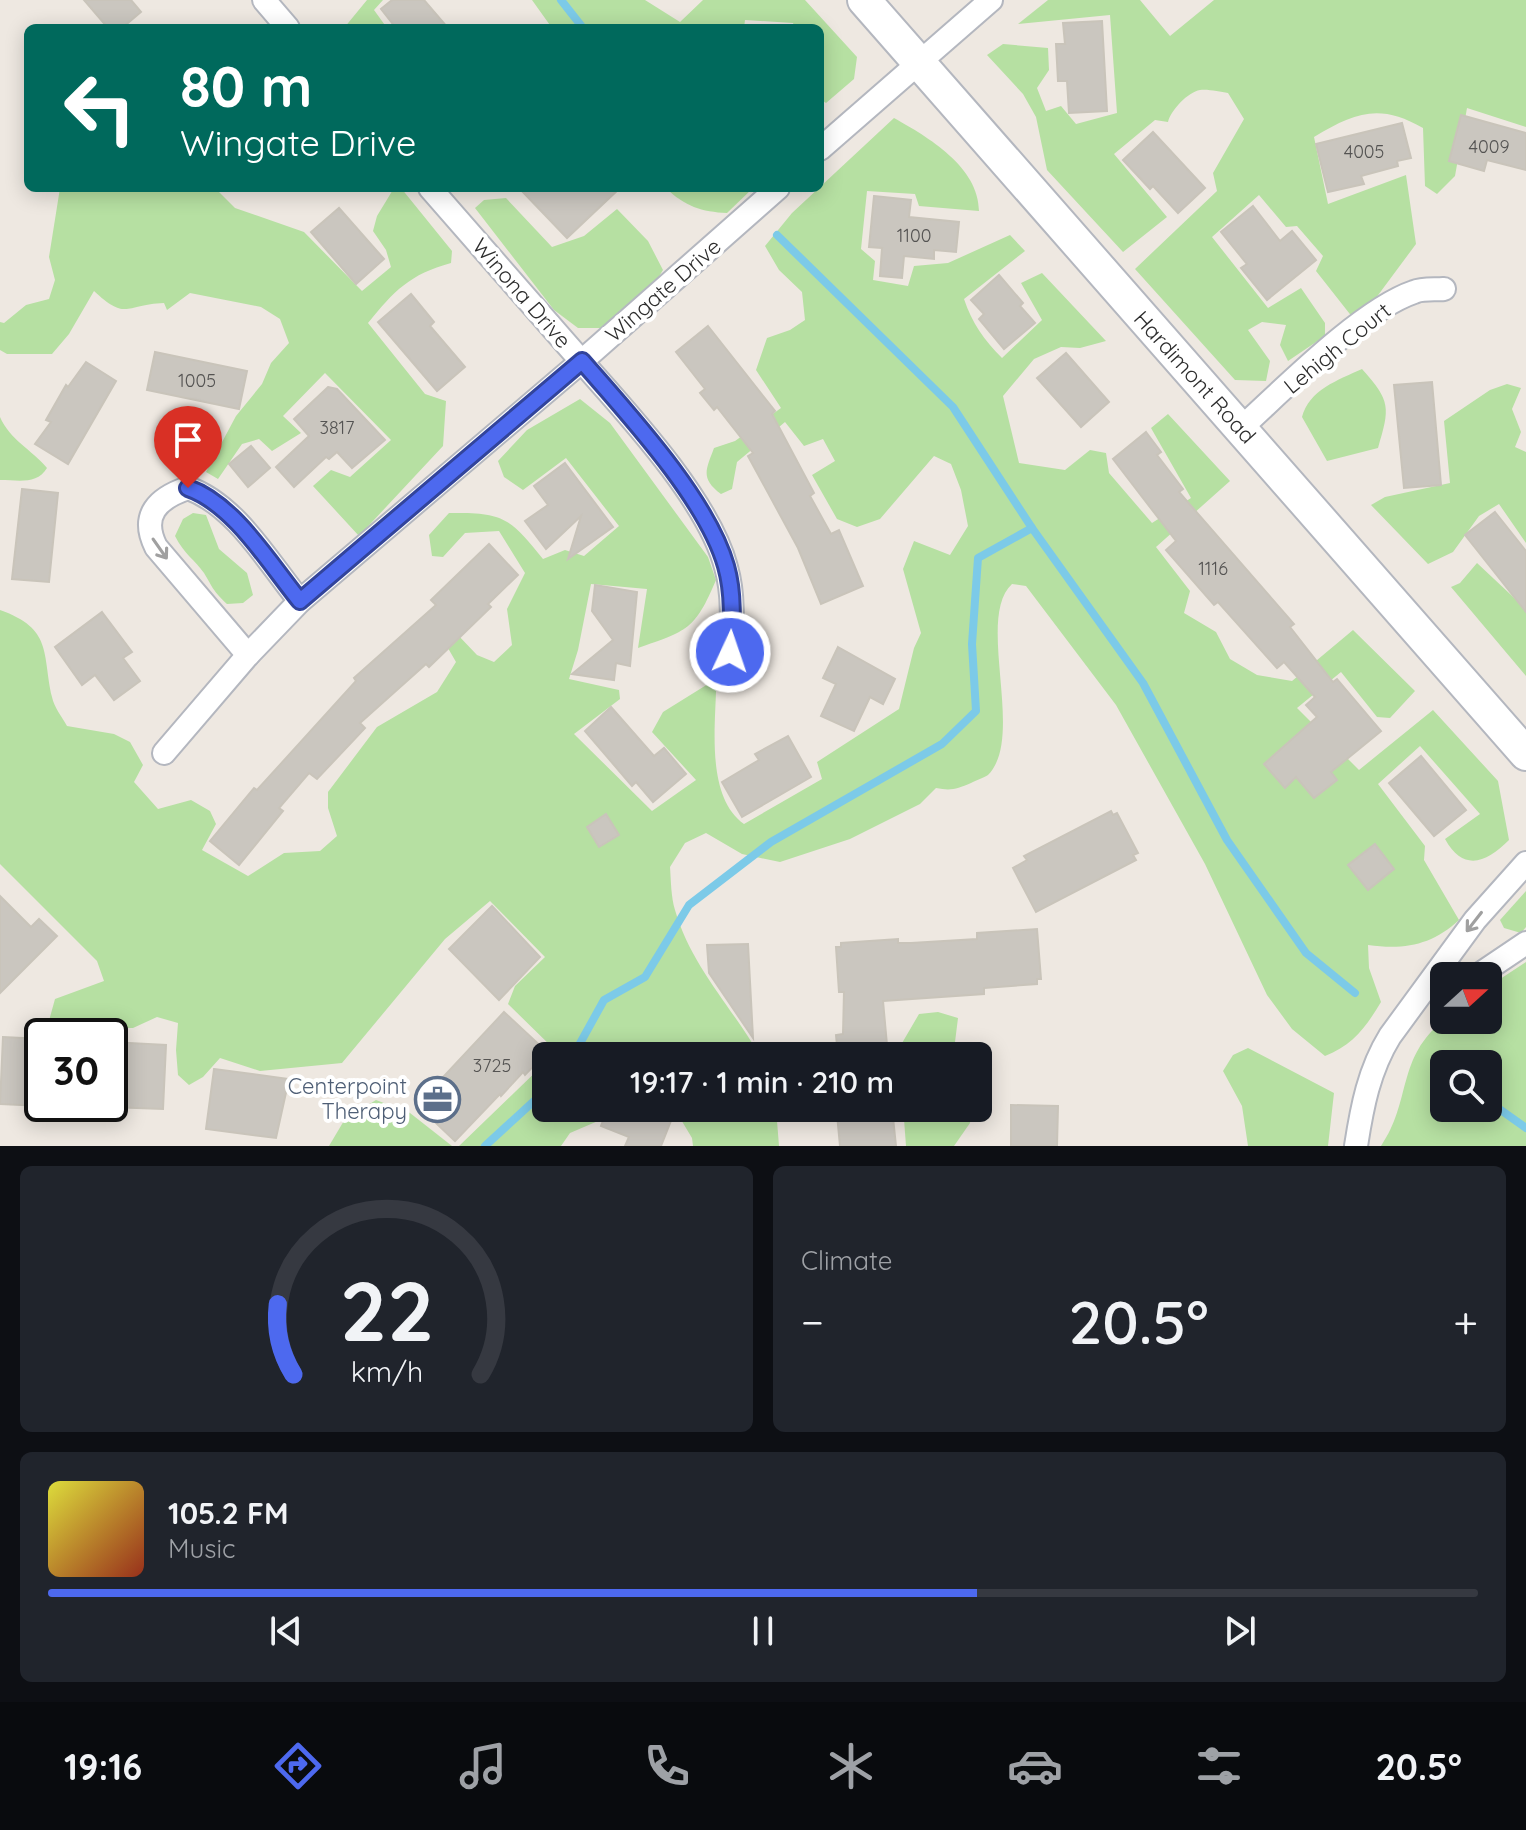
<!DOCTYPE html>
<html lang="en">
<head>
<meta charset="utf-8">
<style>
	body { margin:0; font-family:Quicksand,sans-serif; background:#20242c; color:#f1f3f6; height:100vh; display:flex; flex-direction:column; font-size:30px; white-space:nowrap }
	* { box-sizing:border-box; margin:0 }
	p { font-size:26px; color:#9ea1a6 }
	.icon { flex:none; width:44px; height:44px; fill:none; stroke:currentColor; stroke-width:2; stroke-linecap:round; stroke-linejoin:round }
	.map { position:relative; height:1146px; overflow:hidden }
	.details { display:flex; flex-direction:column; gap:20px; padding:20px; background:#0d0f14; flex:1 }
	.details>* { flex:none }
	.top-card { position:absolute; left:24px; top:24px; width:800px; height:168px; border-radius:12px; box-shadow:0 4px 20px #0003; background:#00695c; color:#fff; overflow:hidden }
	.needle { width:52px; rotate:69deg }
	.controls { position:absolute; left:1430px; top:962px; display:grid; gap:16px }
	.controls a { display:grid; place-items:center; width:72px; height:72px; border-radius:12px; background:#171b24; box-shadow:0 4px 20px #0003; font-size:40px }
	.speed { position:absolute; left:24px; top:1018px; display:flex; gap:16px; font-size:40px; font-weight:700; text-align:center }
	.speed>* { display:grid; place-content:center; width:104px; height:104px; border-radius:50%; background:#171b24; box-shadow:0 4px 20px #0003; line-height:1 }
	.speed .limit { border:4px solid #111; border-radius:12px; background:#fff; color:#111 }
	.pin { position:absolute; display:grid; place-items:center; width:68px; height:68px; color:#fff; margin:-82px -34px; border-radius:50% 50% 50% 0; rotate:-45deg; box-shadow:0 0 8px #0007 }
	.pin .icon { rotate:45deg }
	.me { position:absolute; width:88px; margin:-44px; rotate:3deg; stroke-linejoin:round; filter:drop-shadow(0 0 6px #0008) }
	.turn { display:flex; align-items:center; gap:28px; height:168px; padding:0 24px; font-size:36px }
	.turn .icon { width:104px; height:104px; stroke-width:2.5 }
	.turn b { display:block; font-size:56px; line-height:68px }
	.big { font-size:60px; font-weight:600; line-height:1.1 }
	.details .card { flex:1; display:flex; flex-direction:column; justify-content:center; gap:12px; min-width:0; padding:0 28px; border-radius:12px; background:#20242c }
	.details .dial { align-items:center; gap:0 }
	.dial svg { height:208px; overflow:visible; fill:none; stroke:#363941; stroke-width:7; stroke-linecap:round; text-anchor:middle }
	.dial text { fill:#f1f3f6; stroke:none }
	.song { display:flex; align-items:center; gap:24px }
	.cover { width:96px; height:96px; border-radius:12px; background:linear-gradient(135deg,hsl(60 70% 55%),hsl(10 70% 35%)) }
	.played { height:8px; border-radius:4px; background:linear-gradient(90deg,#4d69ef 65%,#363941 65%) }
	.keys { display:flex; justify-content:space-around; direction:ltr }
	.heat { display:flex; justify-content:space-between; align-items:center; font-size:44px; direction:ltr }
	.details .tiles { flex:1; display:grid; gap:20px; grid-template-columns:1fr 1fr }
	.card:last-child { grid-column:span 2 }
	.trip { position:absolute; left:532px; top:1042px; width:460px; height:80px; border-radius:12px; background:#171b24; box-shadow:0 4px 20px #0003; font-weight:600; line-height:80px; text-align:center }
	.tabs { display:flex; height:128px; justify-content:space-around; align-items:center; background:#090b0e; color:#9ea1a6 }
	.tabs .icon { width:56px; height:56px }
	.tabs .selected { color:#4d69ef }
	.tabs b { font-size:36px; color:#f1f3f6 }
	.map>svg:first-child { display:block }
</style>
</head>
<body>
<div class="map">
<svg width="1526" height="1146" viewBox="0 0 1526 1146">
	<rect width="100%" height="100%" fill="#eee8e1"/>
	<!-- green -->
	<g fill="#b6e0a2" fill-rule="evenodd">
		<path d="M367,0h16l-9,10 13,18h-43z"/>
		<path d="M532,0h113l35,22 23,-22h102l52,57 -3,22 -28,24 -6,-4v-71h-25l-2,-5 -48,-3 -1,8h-192z"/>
		<path d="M1048,0h92l30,36 44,-36h312v127l-59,-19 -12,68 -18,18 -12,-8 -2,-58c-43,-25 -68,-16 -109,9l14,67 78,-29 10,69 -46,62 -17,12 -37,-47 7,-15 -26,-30 -11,1 -27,-32 -47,42 56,71 33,-20 24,35v13l-37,25 -8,-16 6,-20 -24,-3 -14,8 22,31 -4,20 -31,-1 -100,-111 82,-78 -4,-18 31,-54 -16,-26c-8,-1 -19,-4 -28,-3 -12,2 -29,20 -32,32l-13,-2 -41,34 53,63 -44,35 -76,-82 -11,-53 -13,-23 -36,-39 16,-11 45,4 1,22 -12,18 9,23 15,-5 15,18 41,-11 -7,-98 -92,9z"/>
		<path d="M894,118c34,19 85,49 85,93l-60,-5 -4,-12 -48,-3 -6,58 14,12 -2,19 35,6 6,-20 34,-3 62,-28 15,16 -61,48c8,24 20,41 38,59l40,-38 -21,-37 21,-10 64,68 -26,7 -19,-1 -27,12 -31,37 16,67 46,7 25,-20 16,3 3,20 43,50 39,-25 -40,-70 17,-14 62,67 -74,66 34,44 -6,22 32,19 14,27 27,16 35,6 61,-51 62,61 -25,27 -13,-1 -36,-45 -44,36 62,62 74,-60 65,71 11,59c-22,22 -45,33 -64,-1l35,-25 -60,-68 -42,38 47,62 -1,14 35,60c-27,25 -54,30 -91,25l1,23 12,34c-15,25 -28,43 -56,54l-33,-27 -25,-34 -62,-131 -89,-159 -90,-119 -14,-2c-37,34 14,153 -24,191 -4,3 -12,5 -17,8 -14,6 -20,8 -35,5l-16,16 -70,35 -70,23 -38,-8 -36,-21 -21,10 -15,24c1,14 1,30 5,43 16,56 57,97 85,146h-208l4,-5 -48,-47 7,-18 30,-29 -55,-56 -45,38 -103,124 -82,8 -40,-13 -17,19 -14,8 -11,-10 -2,-25 2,-27 -21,-6 -24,11h-86l8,-29 49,-18 -7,-20 -97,-97v-254c53,19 42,43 52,87 2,10 10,20 15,29l47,8 16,8 13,23 -9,17 24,27 33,-9 19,11 6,13 -14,26 46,26 36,-23 36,-2 17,-15 -9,-28v-16l49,-65 60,-35 19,-30 -15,-26 15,-3 21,22 17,7 18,-17 -5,-36 18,-36 -26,-42 -34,2 -22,24 -11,-1 -3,-21 20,-22c55,-1 61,5 94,46l22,-9 19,6 35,-30 -53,-68 -43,32 -19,-13 -6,-16 29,-31 53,-31 30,24 98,134 8,23c-21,50 -29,51 -78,68l9,-59 -56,-5 -13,66 -9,29 50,11 1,9 -46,35 78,77 44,-31 -44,-48 11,-20 45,-28 8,7c-1,39 -9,107 28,133l78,-45 -5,-17 82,-53 15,-61 7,-15 -18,-64 11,-28 36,14 18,-29 -7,-36 -10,-26 -17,-8 -54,63 -23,8 -20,-8 -25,-44 23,-14 -12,-22 -19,7 -19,-24 -48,40 -5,27 -11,5c-21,-16 -15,-24 -7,-46l21,-7 46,-33 -25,-38 11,-32 23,-8 15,-10 -3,-28 -23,-22 -14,-24 27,-33z"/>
		<path d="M60,188h155l20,20 69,24 58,59 29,-24 -5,-17 -13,-19 4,-15 17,-28h7l51,63 -1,12c-41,11 -57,28 -83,60l57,71 21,7 -3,45 -84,90 -46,-50 18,-16 19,7 41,-37 -66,-67 -42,43 18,17 -29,18 -13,-12 -17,5 -24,35 -12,-7 30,-56 26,-32 9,-21 18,-20 -9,-24 -19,-12 -71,-14 -23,17 -3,-7c-38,1 -37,19 -70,-12l-25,43 -17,20h-45l-7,-4v-28l4,1 22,-18 23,-6 6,-19 -6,-23z"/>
		<path d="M666,188h87l-26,25c-25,-1 -43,-7 -61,-25z"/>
		<path d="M506,198l46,49 32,-11 33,-27 31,32 15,29 -17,27 -45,31h-23l-24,-18 -79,-102 9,-8z"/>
		<path d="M1362,369c29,32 28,39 16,79l-51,13 -25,-44c7,-27 36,-37 60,-48z"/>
		<path d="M1507,384l14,4 -9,21 9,23 -6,15 11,5v91l-27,-39 -20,12 -26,36 -25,12 -57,-59 14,-8 65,-14 -6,-62 46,-31z"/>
		<path d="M0,417c10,23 31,32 47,51 -10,17 -29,12 -47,12z"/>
		<path d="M193,513l13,2 13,34 28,24 6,22 -10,8 -16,1c-14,-13 -14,-16 -23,-31 -9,-13 -20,-19 -29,-37l8,-17z"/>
		<path d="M1477,563l49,46v67l-75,-89 9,-4z"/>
		<path d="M1526,891v36l-5,6 -17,-5 -4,-8z"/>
		<path d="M1526,962v184h-145c31,-45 15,-88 63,-126h44v-33zM1444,1064h44v44h-44z"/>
		<path d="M938,1012l20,6 -4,32 5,6h-61v-6l21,-36z"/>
		<path d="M1248,1048l86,45 -6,53h-80l-6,-40 -19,-35 10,-16z"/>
		<path d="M546,1062v46h59l-7,13 -28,12 -9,13h-102z"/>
		<path d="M376,1100l34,13 42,33h-123l16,-27z"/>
		<path d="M674,1108h102l3,38h-86l-1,-8z"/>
		<path d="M914,1108h58l-2,15 -16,23h-48l-2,-27z"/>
	</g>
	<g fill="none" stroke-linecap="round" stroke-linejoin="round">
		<!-- stream -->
		<g stroke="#7ccae8" stroke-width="8">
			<path d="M561,0l22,28"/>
			<path d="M777,235l176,172 79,121 111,155 84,157 79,113 49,40"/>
			<path d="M573,1056l31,-56 41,-23 44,-72 82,-63 171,-98 34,-33 -4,-67 6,-86 54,-30"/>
			<path d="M1438,1065l6,4"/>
			<path d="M1488,1101l38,27"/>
			<path d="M485,1146l61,-56"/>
		</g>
	</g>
	<!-- building -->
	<g fill="#cac6bf" stroke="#c9c4ba" stroke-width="2">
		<path d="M84,0h47l10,12 -19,16h-14z"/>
		<path d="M392,0h32l24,28h-52l-15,-19z"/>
		<path d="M1102,21l5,90 -38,2 -2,-32h-9l-2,-37h9l-2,-21z"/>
		<path d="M1461,115l65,18v37l-39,-10 -3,11 -35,-10z"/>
		<path d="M1402,123l9,35 -14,3 1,5 -37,10 3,8 -36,8 -12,-48z"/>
		<path d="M1153,132l52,56 -27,25 -25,-27 -3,3 -27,-29z"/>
		<path d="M519,188h101l-53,50z"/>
		<path d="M874,196l37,4 -2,17 50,5 -3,30 -22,-2v9l-30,-3 -2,22 -22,-2 2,-28 -13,-1z"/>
		<path d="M1253,206l27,35 12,-10 24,29 -49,40 -26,-32 6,-4 -26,-32z"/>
		<path d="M339,208l45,51 -28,25 -45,-52z"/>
		<path d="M999,275l24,28 -3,3 15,17 -31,26 -25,-30 5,-5 -13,-14z"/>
		<path d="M411,294l23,28 -4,4 35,41 -28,24 -59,-69z"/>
		<path d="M708,326l67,85 -3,3 42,79 -4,3 21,38 8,-4 24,56 -42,18 -23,-56 -50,-92 5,-3 -36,-46 -3,3 -14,-17 5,-4 -29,-37z"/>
		<path d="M155,352l92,19 -8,38 -92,-19z"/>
		<path d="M1066,353l43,49 -28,25 -44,-49z"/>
		<path d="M86,362l30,19 -48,83 -33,-20 16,-22 -5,-2 20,-35 2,2z"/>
		<path d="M1432,382l9,103 -37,3 -10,-103z"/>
		<path d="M328,387l9,2 48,51 -33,28 -15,-16 -8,7 -3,-2 -32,30 -18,-20 33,-31 -15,-17z"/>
		<path d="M1146,432l15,20 -4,3 26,34 -4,3 115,132 -4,3 43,55 4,-3 44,52 -50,41 6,8 -23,18 -18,-21 -11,11 -21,-24 53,-47 -11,-12 9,-8 -31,-35 -7,6 -59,-66 -4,3 -48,-55 10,-9 -63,-82z"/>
		<path d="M251,446l19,22 -22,19 -19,-23z"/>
		<path d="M565,463l48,64 -45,32 13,-43 -35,33 -21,-28 23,-16 -14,-19z"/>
		<path d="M22,489l36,4 -9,89 -37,-3z"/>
		<path d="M1495,512l31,39v61l-61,-77z"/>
		<path d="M489,544l29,31 -30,29 3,3 -62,60 -3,-3 -66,59 5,5 -48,51 -8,-6 -30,35 4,3 -44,54 -29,-24 44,-53 3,2 99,-109 -2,-3 82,-73 -5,-5z"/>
		<path d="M595,585l42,7 -7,74 -14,-3 -2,17 -42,-6 41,-34 -21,-29z"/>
		<path d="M102,612l30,40 -9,6 17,23 -26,19 -19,-25 -13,10 -27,-38z"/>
		<path d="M838,647l57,32 -12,25 -13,-7 -16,34 -33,-15 15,-32 -13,-6z"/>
		<path d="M611,707l43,49 10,-8 22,26 -33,28 -17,-20 -4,4 -47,-55z"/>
		<path d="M788,736l23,41 -69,40 -20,-35 37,-22 -4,-6z"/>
		<path d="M1421,756l45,54 -32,26 -45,-53z"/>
		<path d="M1111,811l2,4 4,-2 21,40 -5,2 3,5 -100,52 -23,-44 14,-8 -3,-4z"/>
		<path d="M606,814l13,21 -20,12 -12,-20z"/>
		<path d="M1375,844l19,25 -26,21 -20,-25z"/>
		<path d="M0,896l31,31 8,-8 18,17 -57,57z"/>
		<path d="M492,906l48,51 -41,43 -50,-51z"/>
		<path d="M1037,929l4,50h-4v5l-53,4v6l-101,7 5,55h-50l-2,-21 7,-1 1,-42h-5l-3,-45h5v-4l57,-4v4h13l66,-4v-6z"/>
		<path d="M748,944l5,94 -44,-65 -2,-28z"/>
		<path d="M504,1012l43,40 -22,23 -2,-3 -22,24 -1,-2 -45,47 -38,-36z"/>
		<path d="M3,1037l39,2v67l-42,-2z"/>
		<path d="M110,1042l56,3 -3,64 -53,-2z"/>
		<path d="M214,1069l75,10 -13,59 -70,-9z"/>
		<path d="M1011,1105l47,1 -1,40h-46z"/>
		<path d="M608,1108h53l13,5 -13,33h-36l4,-9 -28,-11z"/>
		<path d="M842,1108h50l4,38h-56l-3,-32 6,-1z"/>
	</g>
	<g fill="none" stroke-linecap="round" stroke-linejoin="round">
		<defs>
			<g id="street">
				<path d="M264,0l24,28"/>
				<path d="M820,149l171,-149"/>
				<path d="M430,188c51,58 102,116 153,175 45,51 126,138 143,204 8,28 6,56 4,85"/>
				<path d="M1240,429c43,-39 121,-119 174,-137 9,-4 21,-2 30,-3"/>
				<path d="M248,655l-92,-108c-16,-32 2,-49 32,-59 48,17 80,74 112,113"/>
				<path d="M164,753l84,-98 52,-54 282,-240 196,-173"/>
				<path d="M1477,976l49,-33"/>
				<path d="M1356,1146c6,-39 13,-76 34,-110l85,-116 51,-57"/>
			</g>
			<path id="secondary" d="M864,0l662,754"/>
		</defs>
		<!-- street casing -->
		<use href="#street" stroke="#b4b7bf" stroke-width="26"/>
		<!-- secondary casing -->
		<use href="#secondary" stroke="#b4b7bf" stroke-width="36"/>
		<!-- street -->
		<use href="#street" stroke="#fff" stroke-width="22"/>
		<!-- secondary -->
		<use href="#secondary" stroke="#fff" stroke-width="32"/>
	</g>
	<!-- one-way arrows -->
	<defs><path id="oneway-shaft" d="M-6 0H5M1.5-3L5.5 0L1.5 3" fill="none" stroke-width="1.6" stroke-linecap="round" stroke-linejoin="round" transform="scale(2)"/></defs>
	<g stroke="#a0a0a0">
		<use href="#oneway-shaft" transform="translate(160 549) rotate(55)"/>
		<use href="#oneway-shaft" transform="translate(1474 922) rotate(128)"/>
	</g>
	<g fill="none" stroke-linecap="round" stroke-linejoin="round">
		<defs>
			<path id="route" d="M188,488c46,16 81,75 112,113l282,-240c46,53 125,138 144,205 8,28 6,57 4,86"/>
		</defs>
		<!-- route casing -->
		<use href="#route" stroke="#32449b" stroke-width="20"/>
		<!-- route -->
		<use href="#route" stroke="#4d69ef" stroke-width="14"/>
	</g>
	<!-- icons -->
	<defs>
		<symbol id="office-ring" viewBox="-11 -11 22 22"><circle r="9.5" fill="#fff" stroke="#5c6f8a" stroke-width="1.5"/><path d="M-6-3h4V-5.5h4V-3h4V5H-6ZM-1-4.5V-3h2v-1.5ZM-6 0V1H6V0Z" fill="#5c6f8a"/></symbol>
	</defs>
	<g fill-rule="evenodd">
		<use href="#office-ring" x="412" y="1074" width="51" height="51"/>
	</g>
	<g text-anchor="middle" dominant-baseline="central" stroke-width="8" stroke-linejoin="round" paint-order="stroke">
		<!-- number labels -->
		<g font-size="18" fill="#545352">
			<text x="1489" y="146">4009</text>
			<text x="1364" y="151">4005</text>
			<text x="914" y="235">1100</text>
			<text x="197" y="380">1005</text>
			<text x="337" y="427">3817</text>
			<text x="1213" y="568">1116</text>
			<text x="492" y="1065">3725</text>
		</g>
		<!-- street labels -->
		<g font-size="22" fill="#2d2d2d" stroke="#fff">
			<text transform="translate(663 290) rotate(-41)">Wingate Drive</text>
			<text transform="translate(522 293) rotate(49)">Winona Drive</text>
			<text transform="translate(1337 348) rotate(-39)">Lehigh Court</text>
			<text transform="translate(1195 377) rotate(48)">Hardimont Road</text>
		</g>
		<!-- service labels -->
		<g font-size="22" fill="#4e5e75" stroke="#fff" text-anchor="end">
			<text x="407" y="1086">Centerpoint<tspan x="407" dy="25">Therapy</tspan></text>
		</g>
	</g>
</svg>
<div class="controls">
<a><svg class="needle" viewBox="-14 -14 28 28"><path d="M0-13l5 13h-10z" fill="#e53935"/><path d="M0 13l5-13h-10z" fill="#9ea1a6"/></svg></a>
<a><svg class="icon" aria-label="search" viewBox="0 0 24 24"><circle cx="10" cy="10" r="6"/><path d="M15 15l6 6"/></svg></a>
</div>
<div class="speed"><div class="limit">30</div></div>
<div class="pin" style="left:188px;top:488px;background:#d93025"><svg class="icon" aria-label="arrive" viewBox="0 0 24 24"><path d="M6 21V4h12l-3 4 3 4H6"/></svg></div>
<svg class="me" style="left:730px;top:652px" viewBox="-20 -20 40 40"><circle r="17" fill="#4d69ef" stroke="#fff" stroke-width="3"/><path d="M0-11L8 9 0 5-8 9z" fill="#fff"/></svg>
<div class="trip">19:17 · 1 min · 210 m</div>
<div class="top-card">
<div class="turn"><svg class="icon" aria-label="left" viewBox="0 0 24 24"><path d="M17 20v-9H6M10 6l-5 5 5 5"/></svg><div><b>80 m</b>Wingate Drive</div></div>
</div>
</div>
<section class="details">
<div class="tiles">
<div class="card dial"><svg viewBox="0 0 100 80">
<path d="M14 69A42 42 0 1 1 86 69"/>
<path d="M14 69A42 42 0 0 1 8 42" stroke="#4d69ef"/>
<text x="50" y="56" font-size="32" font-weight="700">22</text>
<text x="50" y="72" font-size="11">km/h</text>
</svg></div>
<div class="card"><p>Climate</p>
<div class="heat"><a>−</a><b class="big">20.5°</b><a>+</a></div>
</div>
<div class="card">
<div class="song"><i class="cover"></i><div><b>105.2 FM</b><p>Music</p></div></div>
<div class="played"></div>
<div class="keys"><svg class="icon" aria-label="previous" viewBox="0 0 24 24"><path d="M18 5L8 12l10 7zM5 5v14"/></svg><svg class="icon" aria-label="pause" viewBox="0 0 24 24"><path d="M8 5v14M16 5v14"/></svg><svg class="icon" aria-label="next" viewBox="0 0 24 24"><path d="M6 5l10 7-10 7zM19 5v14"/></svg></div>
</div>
</div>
</section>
<nav class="tabs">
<b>19:16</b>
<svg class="icon selected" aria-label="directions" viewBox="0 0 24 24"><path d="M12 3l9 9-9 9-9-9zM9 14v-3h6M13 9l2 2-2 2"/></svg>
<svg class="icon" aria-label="music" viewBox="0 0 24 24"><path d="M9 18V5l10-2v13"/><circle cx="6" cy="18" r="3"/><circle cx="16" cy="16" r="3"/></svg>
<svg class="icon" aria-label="phone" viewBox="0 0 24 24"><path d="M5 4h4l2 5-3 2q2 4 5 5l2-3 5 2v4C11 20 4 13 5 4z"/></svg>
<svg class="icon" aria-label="climate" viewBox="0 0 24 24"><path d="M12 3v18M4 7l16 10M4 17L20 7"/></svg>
<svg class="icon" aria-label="car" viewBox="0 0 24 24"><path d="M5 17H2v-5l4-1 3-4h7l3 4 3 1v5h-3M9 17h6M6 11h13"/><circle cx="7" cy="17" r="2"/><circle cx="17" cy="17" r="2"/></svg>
<svg class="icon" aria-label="filters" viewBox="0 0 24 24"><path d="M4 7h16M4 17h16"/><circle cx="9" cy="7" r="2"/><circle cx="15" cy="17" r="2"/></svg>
<b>20.5°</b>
</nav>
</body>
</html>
